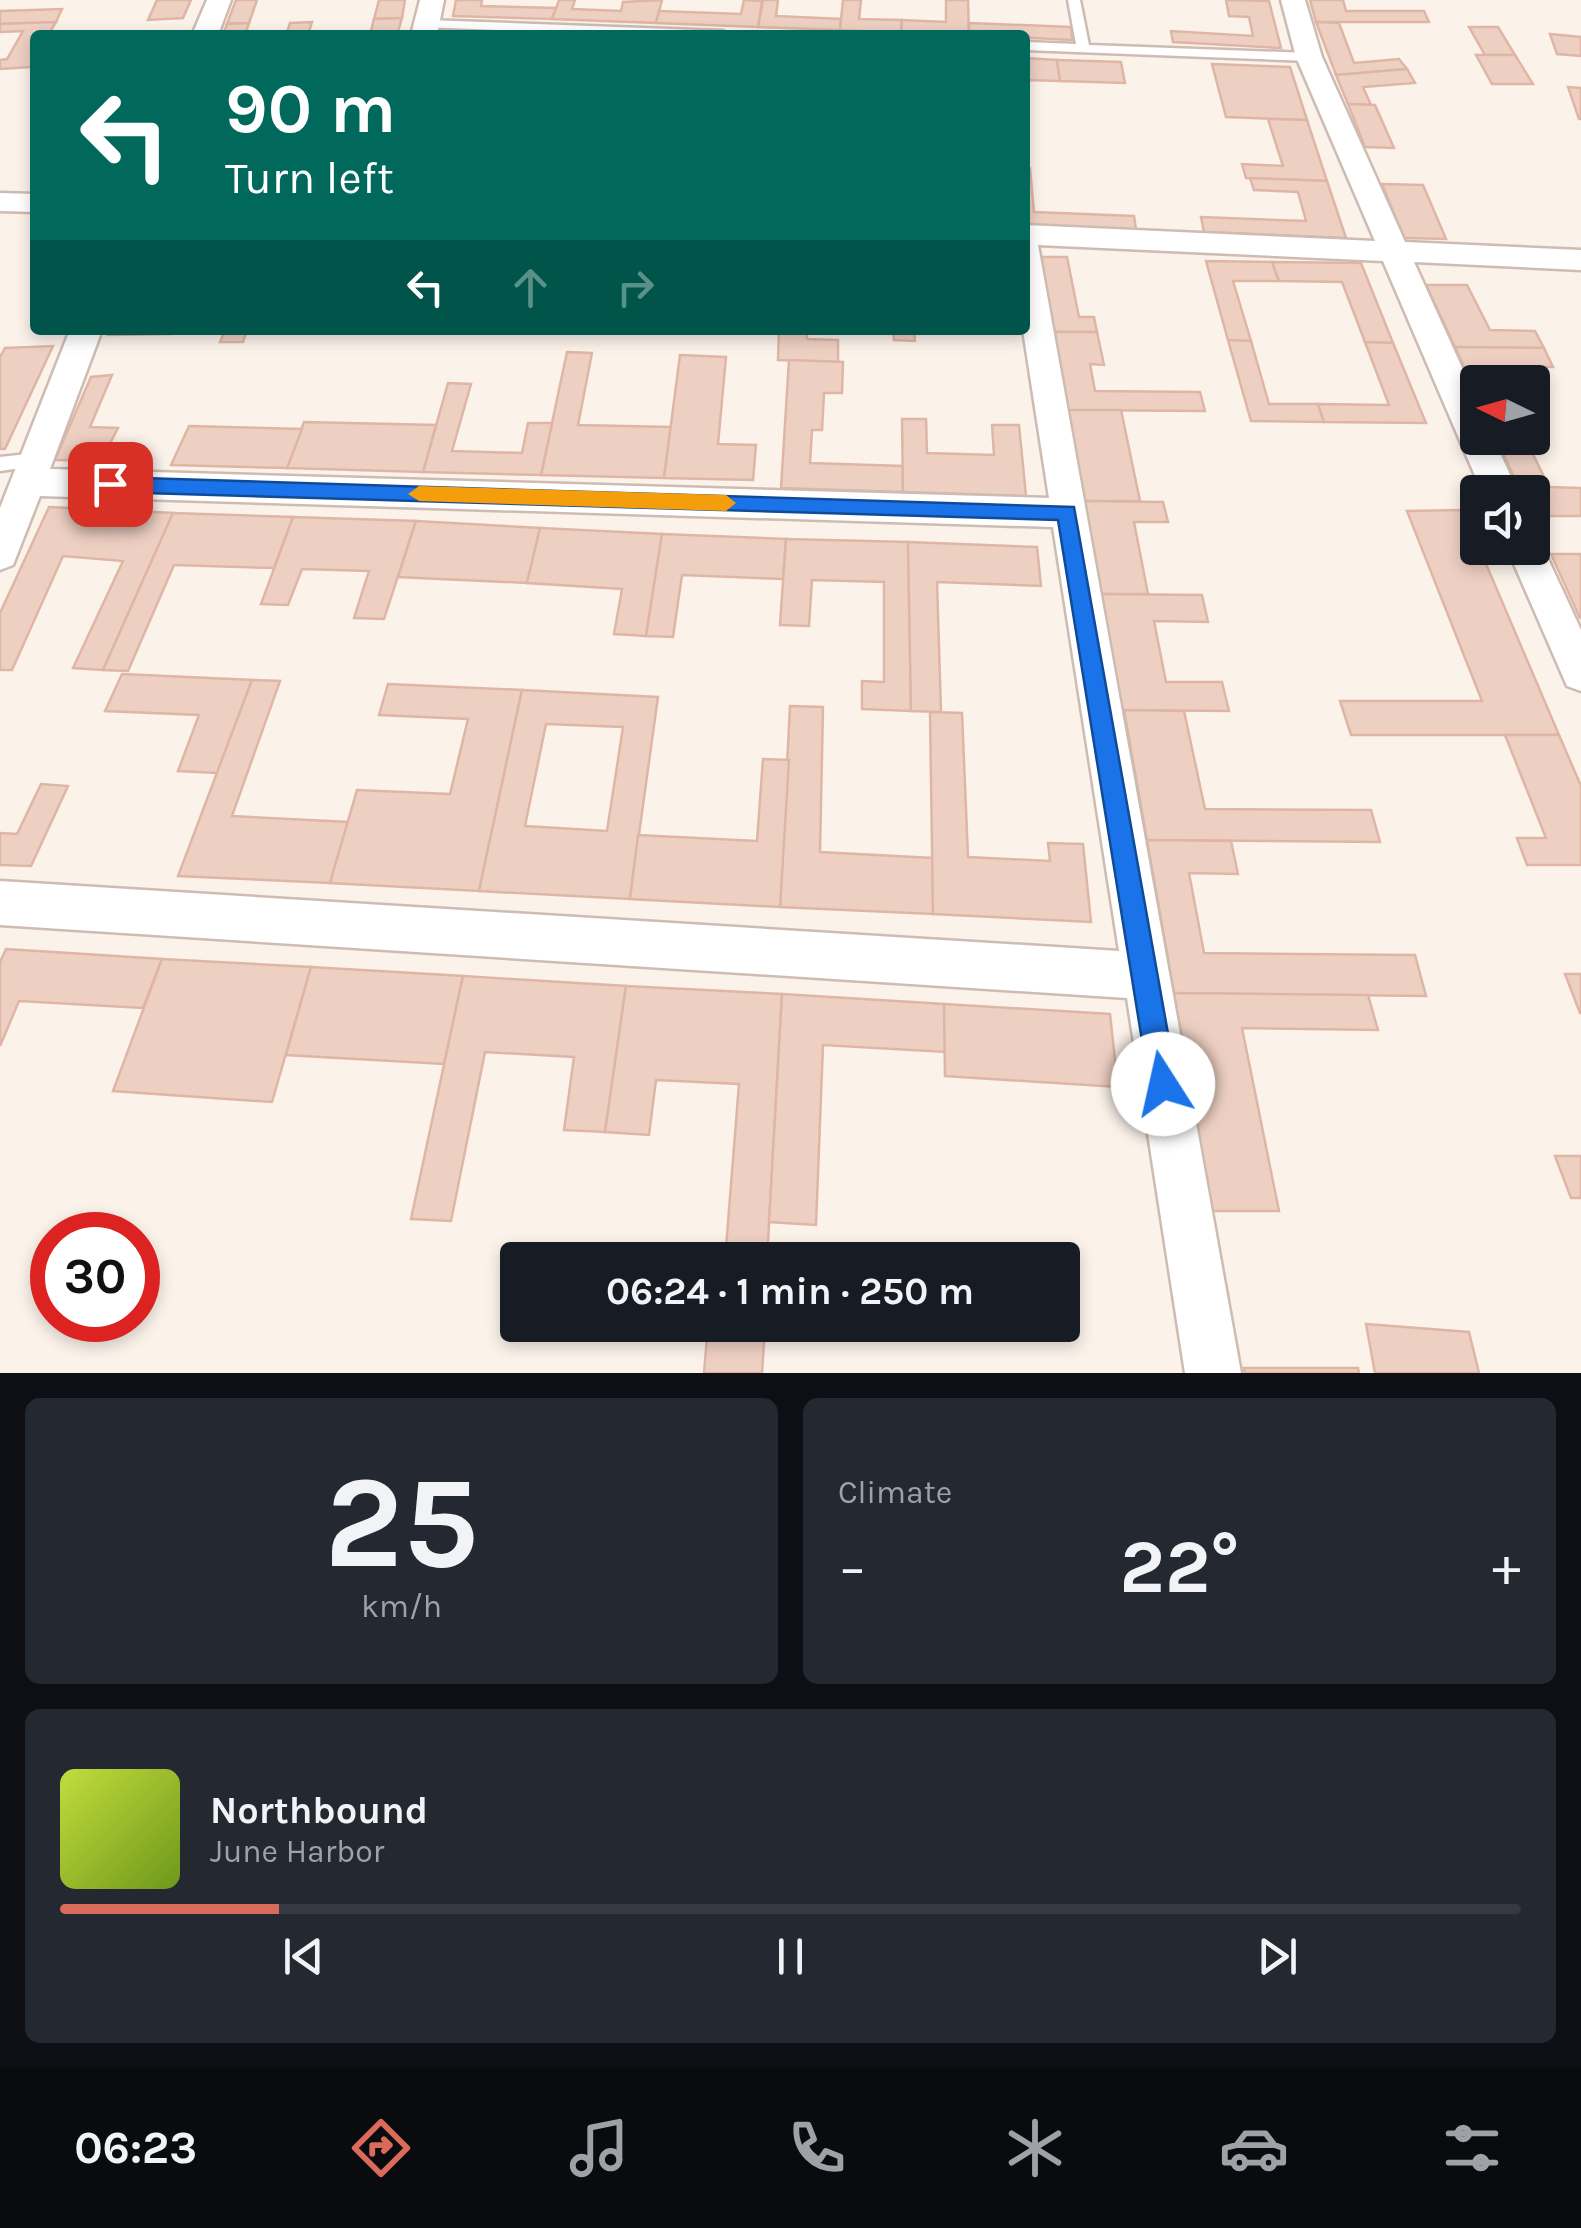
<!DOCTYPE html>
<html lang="en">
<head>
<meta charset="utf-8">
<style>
	body { margin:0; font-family:Karla,sans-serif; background:#242831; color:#f1f3f6; height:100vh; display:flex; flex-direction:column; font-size:38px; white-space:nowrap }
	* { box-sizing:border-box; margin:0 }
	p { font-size:32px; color:#9ea1a6 }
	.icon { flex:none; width:55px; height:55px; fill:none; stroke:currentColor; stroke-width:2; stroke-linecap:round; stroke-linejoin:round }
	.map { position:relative; height:1373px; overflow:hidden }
	.side { display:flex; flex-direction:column; gap:25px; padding:25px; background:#0d0f14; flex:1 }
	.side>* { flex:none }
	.guide { position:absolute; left:30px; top:30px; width:1000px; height:305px; border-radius:10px; box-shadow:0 5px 15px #0003; background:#00695c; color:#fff; overflow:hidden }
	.needle { width:65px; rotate:275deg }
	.controls { position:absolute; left:1460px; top:365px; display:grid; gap:20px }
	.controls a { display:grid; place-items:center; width:90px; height:90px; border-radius:10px; background:#171b24; box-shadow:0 5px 15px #0003; font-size:50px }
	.speed { position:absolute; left:30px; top:1212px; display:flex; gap:20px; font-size:50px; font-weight:700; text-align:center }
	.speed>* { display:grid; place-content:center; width:130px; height:130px; border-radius:50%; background:#171b24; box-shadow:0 5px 15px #0003; line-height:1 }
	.speed .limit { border:15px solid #d22; background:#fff; color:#111 }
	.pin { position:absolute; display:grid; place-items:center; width:85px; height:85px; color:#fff; margin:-42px; border-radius:20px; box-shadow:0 5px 15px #0006 }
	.me { position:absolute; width:110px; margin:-55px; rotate:350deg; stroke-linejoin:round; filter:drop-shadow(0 0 8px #0008) }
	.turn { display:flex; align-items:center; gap:35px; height:210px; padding:0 30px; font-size:45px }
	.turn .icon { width:130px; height:130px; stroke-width:2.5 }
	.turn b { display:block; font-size:70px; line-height:85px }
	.lanes { display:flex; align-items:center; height:95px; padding:0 30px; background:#0003; justify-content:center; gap:50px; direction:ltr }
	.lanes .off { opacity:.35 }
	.big { font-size:75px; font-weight:700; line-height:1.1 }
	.side .card { flex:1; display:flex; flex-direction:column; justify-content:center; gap:15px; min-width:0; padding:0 35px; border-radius:15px; background:#242831 }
	.side .dial { align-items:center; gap:0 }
	.dial b { font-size:130px; line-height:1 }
	.song { display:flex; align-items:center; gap:30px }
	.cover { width:120px; height:120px; border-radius:15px; background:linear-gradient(135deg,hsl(70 70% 55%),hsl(80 70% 35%)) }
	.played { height:10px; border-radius:5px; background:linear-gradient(90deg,#da6a5a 15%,#363941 15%) }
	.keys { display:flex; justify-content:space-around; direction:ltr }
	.heat { display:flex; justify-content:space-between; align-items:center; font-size:55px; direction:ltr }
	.side .tiles { flex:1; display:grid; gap:25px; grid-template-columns:1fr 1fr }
	.card:last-child { grid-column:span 2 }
	.trip { position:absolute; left:500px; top:1242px; width:580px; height:100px; border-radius:10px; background:#171b24; box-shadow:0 5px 15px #0003; font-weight:700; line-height:100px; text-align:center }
	.tab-bar { display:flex; height:160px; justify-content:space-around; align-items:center; background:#090b0e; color:#9ea1a6 }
	.tab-bar .icon { width:70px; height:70px }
	.tab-bar .on { color:#da6a5a }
	.tab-bar b { font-size:45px; color:#f1f3f6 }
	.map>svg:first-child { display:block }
</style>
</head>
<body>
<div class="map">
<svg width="1581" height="1373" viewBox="0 0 1581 1373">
	<rect width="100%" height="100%" fill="#fbf2ea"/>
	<!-- building -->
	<g fill="#eed0c3" stroke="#dfb6a5" stroke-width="2.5" fill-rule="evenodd">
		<path d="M157,0h34l-8,18 -35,2z"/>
		<path d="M236,0h21l-8,23 -22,1z"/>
		<path d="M379,0h26l-3,18 -28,1z"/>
		<path d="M456,0h26l-1,6 75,2 -4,11 -99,-3z"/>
		<path d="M559,0h16l-3,9 49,2 2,-9 39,-2 -6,23 -104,-4z"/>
		<path d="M744,0l18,1 -4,26 -102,-4 3,-12 82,3z"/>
		<path d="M778,0l-2,16 65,3 -1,11 -82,-3 5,-27z"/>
		<path d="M843,0h18l-2,19 43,1 -1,13 -61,-3z"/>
		<path d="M946,0h22l1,35 -68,-2 1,-13 44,2z"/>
		<path d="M1226,0l43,1 12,47 -108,-6 -2,-11 82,5 -4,-19 -20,-1z"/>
		<path d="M1310,0h33l3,11h78l5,11h-113z"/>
		<path d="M62,9l-6,13 -56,2v-13z"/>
		<path d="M402,18l-5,17h-27l4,-16z"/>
		<path d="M56,22l-8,13h-13v24l-4,8 -31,2v-9l7,-1 16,-28 -23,1v-8z"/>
		<path d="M312,22l-4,13h-22l4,-12z"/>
		<path d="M1316,22l23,1 15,40 45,-4 8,10 -71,6z"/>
		<path d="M249,23l-4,12h-22l4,-11z"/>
		<path d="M969,23l102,4 1,13 -103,-5z"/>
		<path d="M1469,27h29l17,28h-30z"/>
		<path d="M1550,34l31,3v19l-24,-2z"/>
		<path d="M1476,55h39l18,29h-41z"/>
		<path d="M1025,58l32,2 3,21 -35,-1z"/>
		<path d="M1057,60l64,2 4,21 -65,-2z"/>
		<path d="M1212,64l78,3 17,53 -81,-3z"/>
		<path d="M1407,69l8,14 -52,4 8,18 -23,-1 -12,-29z"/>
		<path d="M1568,87l13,1v31h-2z"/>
		<path d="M1348,104l27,1 19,43 -29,-1z"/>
		<path d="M1268,119l39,1 20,61 -81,-3 -4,-14 41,2z"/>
		<path d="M1025,167l5,1 4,44 100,4 2,14 -111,-5z"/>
		<path d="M1250,178l77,3 19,57 -142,-6 -3,-15 105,4 -8,-29 -44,-2z"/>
		<path d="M1382,184l41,1 23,54 -42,-1z"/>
		<path d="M1040,257h27l12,60h15l3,15h-43z"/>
		<path d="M1206,261l66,1 7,19h-46l18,60 -23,-1z"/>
		<path d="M1272,262l89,1 32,80 -28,-1 -23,-60 -63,-1z"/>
		<path d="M1426,285h41l23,45 45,1 9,17 -89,-1z"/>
		<path d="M111,330h61l-2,4 -62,1z"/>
		<path d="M225,330h22l-4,12h-23z"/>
		<path d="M779,330h28v9l31,1v22l-60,-2z"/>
		<path d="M893,330h21l1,11 -21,-1z"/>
		<path d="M1054,332h43l7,33 -14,-1 5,27 105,1 5,19 -138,-1z"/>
		<path d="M1228,340l23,1 18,63h49l6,18 -73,-1z"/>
		<path d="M1365,342l28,1 33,80 -102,-1 -6,-18 71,1z"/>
		<path d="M53,346l-48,103h-5v-92l5,-9z"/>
		<path d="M1455,347l89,1 9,19h-46l8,15h-37v15z"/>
		<path d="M567,352l25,1 -14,72 93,2 -7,51 -123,-3z"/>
		<path d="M680,355l46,2 -8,87 38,1 -3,35 -89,-2z"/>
		<path d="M789,360l54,2 -1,31h-18l-2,37h-10l-2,33 93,3v26l-122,-4z"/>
		<path d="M112,375l-22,52 28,1 -17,33 -46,-1 36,-83z"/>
		<path d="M448,383l23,1 -19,67 70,2 6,-30h24l-11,52 -118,-3z"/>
		<path d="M1067,410h54l19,91h-57z"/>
		<path d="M902,419h24l1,34 67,2 -2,-30h27l7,71 -123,-4z"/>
		<path d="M304,422l132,3 -13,47 -136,-4z"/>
		<path d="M189,426l113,3 -15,39 -116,-3z"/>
		<path d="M1496,438h29l24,49 32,1v28h-49v-24h-11z"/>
		<path d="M1083,501l80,1 5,20h-34l14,72h-49z"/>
		<path d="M49,507l124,6 -70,157 -30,-2 50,-107 -60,-5 -51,114h-12v-57z"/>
		<path d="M1463,510l96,225h-208l-11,-34h142l-75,-190z"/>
		<path d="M173,513l120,4 -19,51 -100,-3 -46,106 -25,-1z"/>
		<path d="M293,517l123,4 -32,98 -30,-1 15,-47 -67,-2 -14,36 -27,-1z"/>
		<path d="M416,521l124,7 -13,55 -129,-6z"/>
		<path d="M540,528l122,6 -16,102 -32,-2 8,-45 -95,-6z"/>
		<path d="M662,534l124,5 -3,40 -101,-4 -9,62 -27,-1z"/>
		<path d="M786,539l122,3 3,169 -49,-2v-28l22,1v-100l-72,-2 -3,46 -29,-1z"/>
		<path d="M908,542l129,5 4,39 -104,-4 4,130 -30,-1z"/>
		<path d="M1551,554h30v64h-1z"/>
		<path d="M1099,594l103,1 6,27 -54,-1 12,61h56l7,29 -110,-1z"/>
		<path d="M122,674l130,6 -35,93 -39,-2 21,-56 -94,-4z"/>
		<path d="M252,680l28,1 -48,135 116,6 -18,61 -152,-7z"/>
		<path d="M388,684l134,6 -43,201 -149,-8 27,-93 93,4 18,-75 -89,-4z"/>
		<path d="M522,690l136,7 -28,202 -151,-8zM546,724l77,3 -16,104 -82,-5z"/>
		<path d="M790,706l33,1 -3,145 113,6v56l-153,-7z"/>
		<path d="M1124,710l60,1 21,98 166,1 9,32 -233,-2z"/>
		<path d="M930,712l32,1 6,144 82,4 -2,-18 35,1 8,78 -158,-8z"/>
		<path d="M1505,735h54l22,51v79h-54l-10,-27h29z"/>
		<path d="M763,759l26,1 -9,147 -150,-8 8,-64 119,6z"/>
		<path d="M41,784l27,2 -37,80 -31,-1v-32l17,1z"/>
		<path d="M1147,840l84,1 7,33 -49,-1 15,80 211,2 11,41 -252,-3z"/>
		<path d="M6,949l156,10 -19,49 -124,-7 -19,45v-84z"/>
		<path d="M162,959l149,8 -39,135 -159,-11z"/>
		<path d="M311,967l152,9 -19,88 -158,-9z"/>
		<path d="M1565,974h16v39h-1z"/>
		<path d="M463,976l163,10 -21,146 -41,-2 10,-73 -89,-5 -34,169 -40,-2z"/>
		<path d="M626,986l156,8 -15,266h-42l14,-176 -83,-4 -7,55 -44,-3z"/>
		<path d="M1174,993l194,2 10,35 -136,-2 37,183h-67z"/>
		<path d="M782,994l162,10 2,48 -123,-7 -7,180 -47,-3z"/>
		<path d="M944,1004l166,10 8,73 -173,-11z"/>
		<path d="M1555,1156h26v42h-10z"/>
		<path d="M1366,1324l103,8 10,41h-104z"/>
		<path d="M708,1325h57l-3,48h-58z"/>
		<path d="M1244,1368h114l1,5h-114z"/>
	</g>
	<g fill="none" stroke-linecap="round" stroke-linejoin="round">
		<defs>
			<g id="lane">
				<path d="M1068,0h12l9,45 220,8 6,4 -6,4 -284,-11v-8l51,2z"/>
				<path d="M427,20l296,11 6,4h-107l-199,-8 -2,-3z"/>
				<path d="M36,453l6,2 3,5 -3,5 -42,6v-14z"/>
			</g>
			<g id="street">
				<path d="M207,0h24l-13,35h-26z"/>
				<path d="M420,0h24l-7,35h-26z"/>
				<path d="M1281,0h24l17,57 83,185 176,8v20l-167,-8 64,141v35h15l25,54h-36l-99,-231 -345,-16 203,1128h-56l-58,-375 -1127,-73v-44l1119,70 -66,-424 -1013,-31 -27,69 -13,5v-62l70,-178h32l-52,139 999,29 -26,-168 2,-105 350,16 -79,-184z"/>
				<path d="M0,193l35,1v18l-35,-1z"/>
				<path d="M1532,536l11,12 38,82v61l-14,-5 -60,-138h25z"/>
			</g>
		</defs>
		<!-- lane casing -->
		<use href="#lane" stroke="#cebcb3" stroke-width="5"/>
		<!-- street casing -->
		<use href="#street" stroke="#cebcb3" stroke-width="5"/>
		<!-- lane -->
		<use href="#lane" fill="#fff" fill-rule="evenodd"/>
		<!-- street -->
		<use href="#street" fill="#fff" fill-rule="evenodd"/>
	</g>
	<!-- route -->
	<path fill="#1a73e8" stroke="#114b97" stroke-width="2.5" d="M110,477l964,30 103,577 -4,10 -10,4 -10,-4 -4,-10 -91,-564 -948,-28 -10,-8z"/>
	<!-- slow -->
	<path fill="#f59e0b" d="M419,486l307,9 10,8 -10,8 -307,-10 -11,-7z"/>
</svg>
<div class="controls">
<a><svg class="needle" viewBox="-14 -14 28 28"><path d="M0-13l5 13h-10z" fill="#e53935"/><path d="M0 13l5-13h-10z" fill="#9ea1a6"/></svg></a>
<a><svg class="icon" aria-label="sound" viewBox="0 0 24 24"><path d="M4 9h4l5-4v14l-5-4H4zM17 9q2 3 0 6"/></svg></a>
</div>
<div class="speed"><div class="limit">30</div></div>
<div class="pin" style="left:110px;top:484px;background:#d93025"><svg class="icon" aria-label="arrive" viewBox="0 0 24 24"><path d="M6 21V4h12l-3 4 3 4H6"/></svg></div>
<svg class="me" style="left:1163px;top:1084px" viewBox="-20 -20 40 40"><circle r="19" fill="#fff"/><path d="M0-13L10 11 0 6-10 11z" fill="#1a73e8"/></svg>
<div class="trip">06:24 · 1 min · 250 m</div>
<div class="guide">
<div class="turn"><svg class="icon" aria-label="left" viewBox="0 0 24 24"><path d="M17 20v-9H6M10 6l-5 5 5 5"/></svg><div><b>90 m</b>Turn left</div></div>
<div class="lanes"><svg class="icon" aria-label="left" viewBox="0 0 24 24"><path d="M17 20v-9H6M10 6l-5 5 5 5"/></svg><svg class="icon off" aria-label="ahead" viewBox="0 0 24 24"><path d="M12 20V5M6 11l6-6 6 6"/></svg><svg class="icon off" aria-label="right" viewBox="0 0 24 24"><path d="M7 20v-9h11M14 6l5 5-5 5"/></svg></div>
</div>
</div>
<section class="side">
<div class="tiles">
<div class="card dial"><b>25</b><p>km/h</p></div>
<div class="card"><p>Climate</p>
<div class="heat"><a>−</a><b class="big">22°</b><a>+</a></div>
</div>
<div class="card">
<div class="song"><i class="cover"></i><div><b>Northbound</b><p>June Harbor</p></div></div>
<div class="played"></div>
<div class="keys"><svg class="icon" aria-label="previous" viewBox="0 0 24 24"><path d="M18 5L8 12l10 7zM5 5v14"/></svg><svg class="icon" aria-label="pause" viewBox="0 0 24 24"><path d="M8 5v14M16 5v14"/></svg><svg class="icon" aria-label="next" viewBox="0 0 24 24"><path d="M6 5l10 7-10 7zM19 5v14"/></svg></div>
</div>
</div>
</section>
<nav class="tab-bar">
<b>06:23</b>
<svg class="icon on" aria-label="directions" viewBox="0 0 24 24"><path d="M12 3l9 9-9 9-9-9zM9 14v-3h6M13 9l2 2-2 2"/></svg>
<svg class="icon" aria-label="music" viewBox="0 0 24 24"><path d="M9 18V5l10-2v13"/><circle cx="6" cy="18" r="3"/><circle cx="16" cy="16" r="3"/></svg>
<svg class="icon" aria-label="phone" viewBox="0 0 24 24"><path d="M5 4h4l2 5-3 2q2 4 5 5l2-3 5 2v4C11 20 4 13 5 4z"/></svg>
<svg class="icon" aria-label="climate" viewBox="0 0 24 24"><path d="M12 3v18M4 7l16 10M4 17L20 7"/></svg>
<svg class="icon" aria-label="car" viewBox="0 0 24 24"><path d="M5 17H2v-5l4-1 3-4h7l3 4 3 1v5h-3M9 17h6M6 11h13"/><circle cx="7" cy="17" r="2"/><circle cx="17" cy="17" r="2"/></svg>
<svg class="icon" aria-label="filters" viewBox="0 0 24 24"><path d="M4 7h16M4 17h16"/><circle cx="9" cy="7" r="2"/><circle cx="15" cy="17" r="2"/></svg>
</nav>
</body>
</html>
